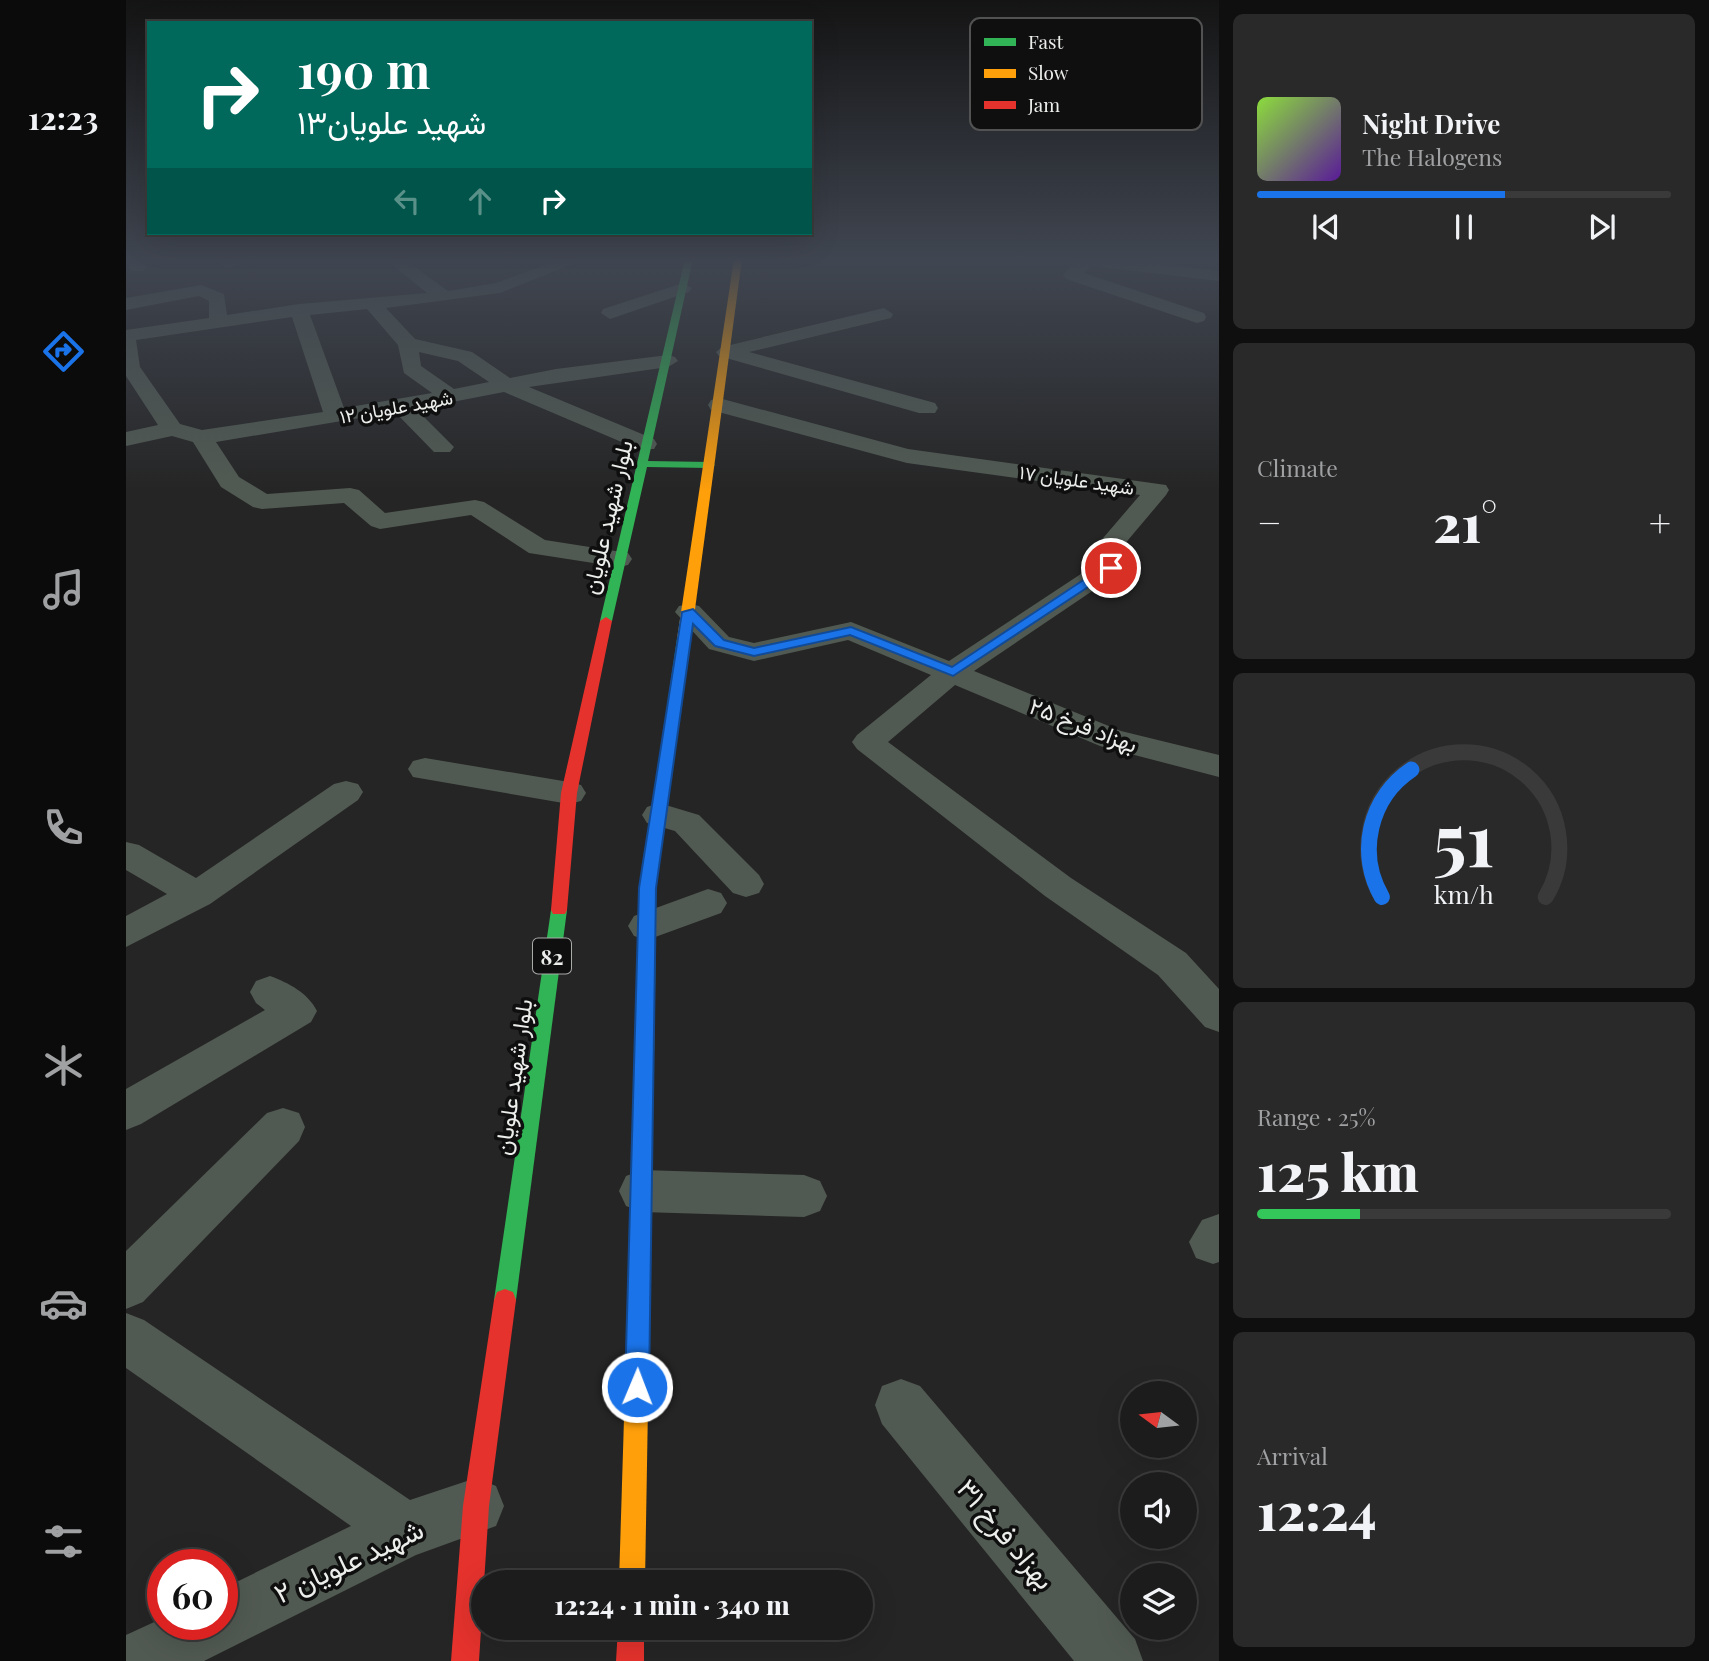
<!DOCTYPE html>
<html lang="en">
<head>
<meta charset="utf-8">
<style>
	body { margin:0; font-family:"Playfair Display",Vazirmatn,serif; background:#292929; color:#f1f3f6; height:100vh; display:flex; flex-direction:column; font-size:26px; white-space:nowrap }
	* { box-sizing:border-box; margin:0 }
	p { font-size:23px; color:#a0a1a3 }
	.icon { flex:none; width:38px; height:38px; fill:none; stroke:currentColor; stroke-width:2; stroke-linecap:round; stroke-linejoin:round }
	.map { position:relative; flex:1; overflow:hidden }
	.panel { display:flex; flex-direction:column; gap:14px; padding:14px; background:#0f0f0f; width:490px }
	.panel>* { flex:none }
	.guide { position:absolute; left:21px; top:21px; width:665px; height:214px; border-radius:0px; box-shadow:0 7px 28px #0002,0 0 0 2px #3a3a3b; background:#00695c; color:#fff; overflow:hidden }
	.needle { width:46px; rotate:285deg }
	.fabs { position:absolute; left:994px; top:1381px; display:grid; gap:14px }
	.fabs a { display:grid; place-items:center; width:77px; height:77px; border-radius:50%; background:#1c1c1c; box-shadow:0 7px 28px #0002,0 0 0 2px #3a3a3b; font-size:35px }
	.speed { position:absolute; left:21px; top:1549px; display:flex; gap:14px; font-size:35px; font-weight:700; text-align:center }
	.speed>* { display:grid; place-content:center; width:91px; height:91px; border-radius:50%; background:#1c1c1c; box-shadow:0 7px 28px #0002,0 0 0 2px #3a3a3b; line-height:1 }
	.speed .limit { border:10px solid #d22; background:#fff; color:#111 }
	.pin { position:absolute; display:grid; place-items:center; width:60px; height:60px; color:#fff; margin:-30px; border:4px solid #fff; border-radius:50%; box-shadow:0 2px 7px #0007 }
	.me { position:absolute; width:77px; margin:-38px; rotate:1deg; stroke-linejoin:round; filter:drop-shadow(0 0 5px #0008) }
	.turn { display:flex; align-items:center; gap:24px; height:147px; padding:0 35px; font-size:32px }
	.turn .icon { width:91px; height:91px; stroke-width:2.5 }
	.turn b { display:block; font-size:49px; line-height:60px }
	.lanes { display:flex; align-items:center; height:66px; padding:0 35px; background:#0003; justify-content:center; gap:35px; direction:ltr }
	.lanes .off { opacity:.35 }
	.big { font-size:52px; font-weight:800; line-height:1.1 }
	.panel .tile { flex:1; display:flex; flex-direction:column; justify-content:center; gap:10px; min-width:0; padding:0 24px; border-radius:10px; background:#292929 }
	.panel .dial { align-items:center; gap:0 }
	.dial svg { height:182px; overflow:visible; fill:none; stroke:#3a3a3b; stroke-width:7; stroke-linecap:round; text-anchor:middle }
	.dial text { fill:#f1f3f6; stroke:none }
	.song { display:flex; align-items:center; gap:21px }
	.cover { width:84px; height:84px; border-radius:10px; background:linear-gradient(135deg,hsl(90 70% 55%),hsl(270 70% 35%)) }
	.played { height:7px; border-radius:4px; background:linear-gradient(90deg,#1a73e8 60%,#3a3a3b 60%) }
	.keys { display:flex; justify-content:space-around; direction:ltr }
	.heat { display:flex; justify-content:space-between; align-items:center; font-size:38px; direction:ltr }
	.charge { height:10px; border-radius:5px; background:linear-gradient(90deg,#34c759 25%,#3a3a3b 0) }
	.trip { position:absolute; left:345px; top:1570px; width:402px; height:70px; border-radius:35px; background:#1c1c1c; box-shadow:0 7px 28px #0002,0 0 0 2px #3a3a3b; font-weight:800; line-height:70px; text-align:center }
	main { display:flex; flex:1; min-height:0 }
	.tabs { display:flex; flex-direction:column; width:126px; justify-content:space-around; align-items:center; background:#0b0b0b; color:#a0a1a3 }
	.tabs .icon { width:49px; height:49px }
	.tabs .selected { color:#1a73e8 }
	.tabs b { font-size:32px; color:#f1f3f6 }
	.map>svg:first-child { display:block }
</style>
</head>
<body>
<main>
<nav class="tabs">
<b>12:23</b>
<svg class="icon selected" aria-label="directions" viewBox="0 0 24 24"><path d="M12 3l9 9-9 9-9-9zM9 14v-3h6M13 9l2 2-2 2"/></svg>
<svg class="icon" aria-label="music" viewBox="0 0 24 24"><path d="M9 18V5l10-2v13"/><circle cx="6" cy="18" r="3"/><circle cx="16" cy="16" r="3"/></svg>
<svg class="icon" aria-label="phone" viewBox="0 0 24 24"><path d="M5 4h4l2 5-3 2q2 4 5 5l2-3 5 2v4C11 20 4 13 5 4z"/></svg>
<svg class="icon" aria-label="climate" viewBox="0 0 24 24"><path d="M12 3v18M4 7l16 10M4 17L20 7"/></svg>
<svg class="icon" aria-label="car" viewBox="0 0 24 24"><path d="M5 17H2v-5l4-1 3-4h7l3 4 3 1v5h-3M9 17h6M6 11h13"/><circle cx="7" cy="17" r="2"/><circle cx="17" cy="17" r="2"/></svg>
<svg class="icon" aria-label="filters" viewBox="0 0 24 24"><path d="M4 7h16M4 17h16"/><circle cx="9" cy="7" r="2"/><circle cx="15" cy="17" r="2"/></svg>
</nav>
<div class="map">
<svg width="1093" height="1661" viewBox="0 0 1093 1661">
	<rect width="100%" height="100%" fill="#252525"/>
	<g fill="none" stroke-linecap="round" stroke-linejoin="round">
		<!-- street -->
		<g fill="#515a52" fill-rule="evenodd">
			<path d="M0,259h13l7,8 -3,4h-12z"/>
			<path d="M94,259h18l1,4 -9,5 -6,-1z"/>
			<path d="M259,259h19l44,32 48,-8 65,-24h24l-85,34 -114,15 29,31 57,13 38,26 46,-9 112,-14 7,2 3,4 -10,6 -139,20 125,52 3,5 -3,5h-16l-134,-57 -88,17 38,38 -4,5h-16l-39,-40 -179,30 23,35 28,17 83,-6 9,2 26,23 90,-13 9,2 61,38 83,13 4,6 -4,6 -9,2 -90,-14 -58,-38 -91,14 -9,-3 -27,-23 -82,6 -9,-2 -32,-20 -28,-45 -21,-6 -46,10v-14l32,-7 -32,-49v-46l83,-12v-17l-10,-5 -73,14v-12l75,-13 23,9 3,21 72,-11 128,-11zM241,309l31,36 6,28 28,20 -88,15 -34,-93zM166,317l31,95 -121,18 -22,-6 -40,-57 -4,-27zM293,352l39,9 31,21 -35,7 -33,-23z"/>
			<path d="M946,259h51l96,12v10l-127,-15 -8,7 120,40 2,4 -2,4 -7,2 -131,-44 -3,-4 12,-12z"/>
			<path d="M557,283l9,5 -3,4 -79,27 -9,-6 2,-4z"/>
			<path d="M758,308l9,6 -2,4 -142,34 186,51 3,5 -3,5h-16l-200,-57 -3,-4 6,-5z"/>
			<path d="M593,398l189,51 258,36 3,5 -3,5 -48,57 5,15 -4,6 -145,98 147,60 98,24v22l-119,-31 -145,-61 -67,57 183,136 115,75 33,36v43l-14,-5 -47,-52 -113,-79 -188,-147 -5,-7 5,-7 74,-60 -83,-35 -94,21 -45,-12 -34,-37 4,-6 10,-2 10,2 30,31 25,6 97,-21 98,39 147,-97 -4,-13 48,-56 -233,-32 -196,-53 -3,-5 3,-5z"/>
			<path d="M299,758l144,24 12,3 5,8 -5,8 -12,3 -156,-27 -5,-8 5,-8z"/>
			<path d="M220,781l12,3 5,8 -5,8 -148,104 -84,43v-31l41,-22 -41,-24v-28l13,3 57,33 138,-94z"/>
			<path d="M533,803l40,12 60,60 5,9 -5,9 -13,4 -13,-4 -58,-62 -28,-8 -5,-8 5,-8z"/>
			<path d="M582,889l13,4 6,10 -6,10 -74,27 -13,-4 -6,-10 6,-10z"/>
			<path d="M144,976c19,7 38,17 47,35l-6,11 -170,102 -15,6v-41l139,-79 -9,-7 -6,-11 6,-11z"/>
			<path d="M157,1108l16,5 6,14 -6,14 -156,161 -17,7v-58l141,-138z"/>
			<path d="M516,1170l162,5 16,6 7,15 -7,15 -16,6 -162,-5 -16,-6 -7,-15 7,-15z"/>
			<path d="M1093,1214v48l-6,2 -17,-6 -7,-16 13,-22z"/>
			<path d="M0,1313l18,7 266,180 66,-22 20,8 8,20 -8,20 -80,29 -212,106h-78v-26l37,-17v6h59v-35l129,-63 -225,-158z"/>
			<path d="M775,1379l19,7 215,253 8,22h-69l-192,-237 -7,-19 7,-19z"/>
		</g>
		<!-- fast -->
		<g fill="#30b455" fill-rule="evenodd">
			<path d="M559,259h8l-45,202 62,1 5,3 -5,3 -63,-1 -35,154 -6,4 -6,-4z"/>
			<path d="M558,635l7,4 -35,249 -1,107 -3,5 -6,2 -6,-2 -3,-5 3,-107 37,-249z"/>
			<path d="M433,904l6,2 2,4 -51,390 -3,8 -8,3 -8,-3 -3,-8 57,-390 2,-4z"/>
		</g>
		<!-- slow -->
		<g fill="#ff9f0a" fill-rule="evenodd">
			<path d="M608,259h8l-51,380 -7,4 -7,-4z"/>
			<path d="M520,988l6,2 3,5 -10,587h-26l18,-587 3,-5z"/>
		</g>
		<!-- jam -->
		<g fill="#e5322d" fill-rule="evenodd">
			<path d="M480,617l6,4 -35,172 -10,117 -2,4h-12l-2,-4 10,-117 39,-172z"/>
			<path d="M379,1289l8,3 3,8 -27,206 -10,155h-28l12,-155 31,-206 3,-8z"/>
			<path d="M492,1628h26v33h-28z"/>
		</g>
	</g>
	<!-- sky -->
	<linearGradient id="sky" x2="0" y2="1"><stop stop-color="#141414"/><stop offset="0.53" stop-color="#404651"/><stop offset="1" stop-color="#404651" stop-opacity="0"/></linearGradient>
	<rect width="1093" height="492" fill="url(#sky)"/>
	<!-- route -->
	<path fill="#1a73e8" stroke="#114b97" stroke-width="2" d="M980,565l11,3 -164,108 -103,-41 -96,21 -39,-10 -22,-22 -37,264 -7,499 -3,8 -9,4 -8,-4 -4,-8 14,-499 43,-276 11,-3 31,31 30,8 97,-21 101,40z"/>
	<g text-anchor="middle" dominant-baseline="central" stroke-width="7" stroke-linejoin="round" paint-order="stroke">
		<!-- far-street labels -->
		<g font-size="19" fill="#eceeec" stroke="#0e0f0e">
			<text transform="translate(270 406) rotate(-10)">شهید علویان ۱۲</text>
			<text transform="translate(951 479) rotate(8)">شهید علویان ۱۷</text>
		</g>
		<!-- shield labels -->
		<rect fill="#0e0f0e" stroke="#a9aba9" stroke-width="2" x="407" y="938.5" width="38" height="35" rx="5"/>
		<g font-size="21" font-weight="bold" fill="#eceeec">
			<text x="426" y="956">82</text>
		</g>
		<!-- street labels -->
		<g font-size="23" fill="#eceeec" stroke="#0e0f0e">
			<text transform="translate(480 517) rotate(-77)">بلوار شهید علویان</text>
			<text transform="translate(958 724) rotate(21)">بهزاد فرخ ۲۵</text>
			<text transform="translate(386 1077) rotate(-82)">بلوار شهید علویان</text>
		</g>
		<!-- near-street labels -->
		<g font-size="28" fill="#eceeec" stroke="#0e0f0e">
			<text transform="translate(881 1533) rotate(50)">بهزاد فرخ ۳۱</text>
			<text transform="translate(222 1560) rotate(-25)">شهید علویان ۲</text>
		</g>
	</g>
	<!-- legend -->
	<rect x="844" y="18" width="232" height="112" rx="10" fill="#0e0f0e" stroke="#515251" stroke-width="2"/>
	<rect x="858" y="38" width="32" height="8" fill="#30b455"/>
	<rect x="858" y="69" width="32" height="9" fill="#ff9f0a"/>
	<rect x="858" y="101" width="32" height="8" fill="#e5322d"/>
	<g font-size="19" fill="#eceeec">
		<text x="902" y="49">Fast</text>
		<text x="902" y="80">Slow</text>
		<text x="902" y="112">Jam</text>
	</g>
</svg>
<div class="fabs">
<a><svg class="needle" viewBox="-14 -14 28 28"><path d="M0-13l5 13h-10z" fill="#e53935"/><path d="M0 13l5-13h-10z" fill="#a0a1a3"/></svg></a>
<a><svg class="icon" aria-label="sound" viewBox="0 0 24 24"><path d="M4 9h4l5-4v14l-5-4H4zM17 9q2 3 0 6"/></svg></a>
<a><svg class="icon" aria-label="layers" viewBox="0 0 24 24"><path d="M12 4l9 5-9 5-9-5zM3 14l9 5 9-5"/></svg></a>
</div>
<div class="speed"><div class="limit">60</div></div>
<div class="pin" style="left:985px;top:568px;background:#d93025"><svg class="icon" aria-label="arrive" viewBox="0 0 24 24"><path d="M6 21V4h12l-3 4 3 4H6"/></svg></div>
<svg class="me" style="left:511px;top:1387px" viewBox="-20 -20 40 40"><circle r="17" fill="#1a73e8" stroke="#fff" stroke-width="3"/><path d="M0-11L8 9 0 5-8 9z" fill="#fff"/></svg>
<div class="trip">12:24 · 1 min · 340 m</div>
<div class="guide">
<div class="turn"><svg class="icon" aria-label="right" viewBox="0 0 24 24"><path d="M7 20v-9h11M14 6l5 5-5 5"/></svg><div><b>190 m</b>شهید علویان۱۳</div></div>
<div class="lanes"><svg class="icon off" aria-label="left" viewBox="0 0 24 24"><path d="M17 20v-9H6M10 6l-5 5 5 5"/></svg><svg class="icon off" aria-label="ahead" viewBox="0 0 24 24"><path d="M12 20V5M6 11l6-6 6 6"/></svg><svg class="icon" aria-label="right" viewBox="0 0 24 24"><path d="M7 20v-9h11M14 6l5 5-5 5"/></svg></div>
</div>
</div>
<section class="panel">
<div class="tile">
<div class="song"><i class="cover"></i><div><b>Night Drive</b><p>The Halogens</p></div></div>
<div class="played"></div>
<div class="keys"><svg class="icon" aria-label="previous" viewBox="0 0 24 24"><path d="M18 5L8 12l10 7zM5 5v14"/></svg><svg class="icon" aria-label="pause" viewBox="0 0 24 24"><path d="M8 5v14M16 5v14"/></svg><svg class="icon" aria-label="next" viewBox="0 0 24 24"><path d="M6 5l10 7-10 7zM19 5v14"/></svg></div>
</div>
<div class="tile"><p>Climate</p>
<div class="heat"><a>−</a><b class="big">21°</b><a>+</a></div>
</div>
<div class="tile dial"><svg viewBox="0 0 100 80">
<path d="M14 69A42 42 0 1 1 86 69"/>
<path d="M14 69A42 42 0 0 1 27 13" stroke="#1a73e8"/>
<text x="50" y="56" font-size="32" font-weight="700">51</text>
<text x="50" y="72" font-size="11">km/h</text>
</svg></div>
<div class="tile"><p>Range · 25%</p><b class="big">125 km</b><div class="charge"></div></div>
<div class="tile"><p>Arrival</p><b class="big">12:24</b></div>
</section>
</main>
</body>
</html>
